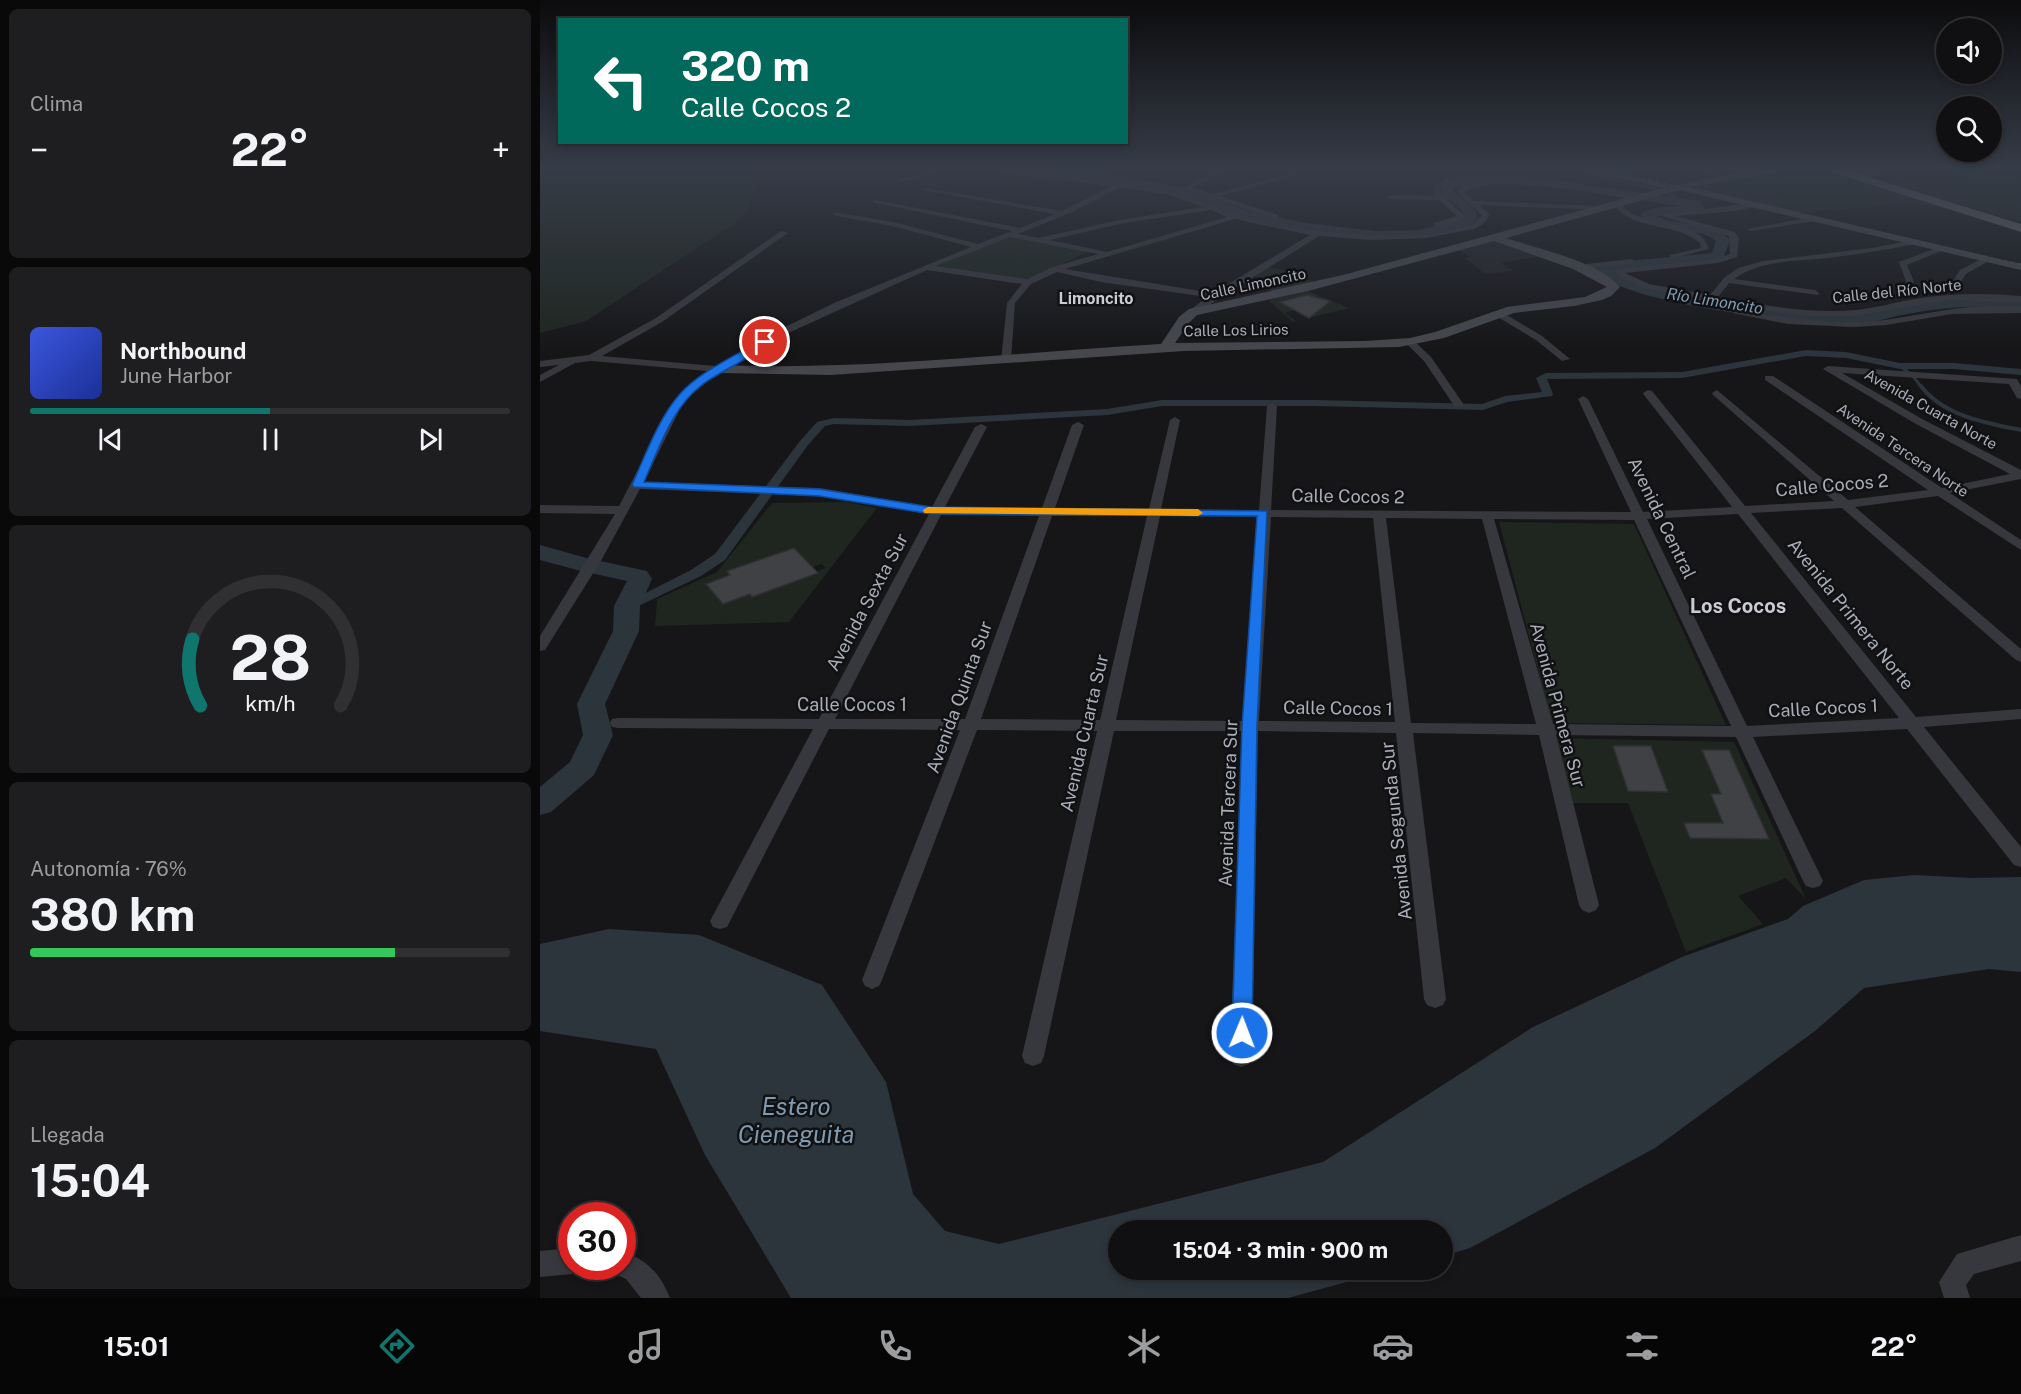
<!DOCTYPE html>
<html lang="es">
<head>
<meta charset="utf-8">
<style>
	body { margin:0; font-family:"Public Sans",sans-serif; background:#1e1e20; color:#f1f3f6; height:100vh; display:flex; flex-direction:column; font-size:22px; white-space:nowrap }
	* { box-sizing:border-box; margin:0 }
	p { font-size:20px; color:#9c9d9f }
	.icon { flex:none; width:33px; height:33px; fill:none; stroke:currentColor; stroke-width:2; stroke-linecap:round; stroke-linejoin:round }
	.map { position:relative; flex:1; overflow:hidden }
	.side { display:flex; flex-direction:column; gap:9px; padding:9px; background:#09090a; width:540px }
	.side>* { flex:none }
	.banner { position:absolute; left:18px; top:18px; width:570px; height:126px; border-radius:0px; box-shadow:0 3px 9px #0003,0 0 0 2px #303032; background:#00695c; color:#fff; overflow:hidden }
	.controls { position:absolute; left:1396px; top:18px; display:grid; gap:12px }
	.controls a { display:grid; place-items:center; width:66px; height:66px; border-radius:50%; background:#101012; box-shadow:0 3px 9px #0003,0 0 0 2px #303032; font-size:30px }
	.speed { position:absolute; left:18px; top:1202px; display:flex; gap:12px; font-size:30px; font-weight:700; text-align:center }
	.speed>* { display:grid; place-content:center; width:78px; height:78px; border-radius:50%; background:#101012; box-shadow:0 3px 9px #0003,0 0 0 2px #303032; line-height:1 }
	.speed .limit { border:9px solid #d22; background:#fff; color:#111 }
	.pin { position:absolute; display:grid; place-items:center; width:51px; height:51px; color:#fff; margin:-26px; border:3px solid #fff; border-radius:50%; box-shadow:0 2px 6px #0007 }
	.me { position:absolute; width:66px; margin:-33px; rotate:1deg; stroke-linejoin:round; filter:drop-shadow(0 0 4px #0008) }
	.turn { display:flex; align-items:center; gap:21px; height:126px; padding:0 24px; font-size:27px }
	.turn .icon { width:78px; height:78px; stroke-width:2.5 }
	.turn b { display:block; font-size:42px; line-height:51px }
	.big { font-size:45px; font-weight:700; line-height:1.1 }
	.side .card { flex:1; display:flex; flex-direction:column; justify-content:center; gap:9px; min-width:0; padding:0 21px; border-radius:9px; background:#1e1e20 }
	.side .dial { align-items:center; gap:0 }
	.dial svg { height:156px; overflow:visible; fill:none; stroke:#303032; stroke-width:7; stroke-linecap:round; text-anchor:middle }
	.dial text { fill:#f1f3f6; stroke:none }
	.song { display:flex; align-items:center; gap:18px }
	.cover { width:72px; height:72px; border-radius:9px; background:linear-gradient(135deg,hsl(230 70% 55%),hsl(230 70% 35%)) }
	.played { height:6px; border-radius:3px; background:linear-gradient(90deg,#0f766e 50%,#303032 50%) }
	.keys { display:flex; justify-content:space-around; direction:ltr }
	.heat { display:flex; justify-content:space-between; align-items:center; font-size:33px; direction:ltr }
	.charge { height:9px; border-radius:4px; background:linear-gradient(90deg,#34c759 76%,#303032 0) }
	.trip { position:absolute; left:568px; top:1220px; width:345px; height:60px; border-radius:30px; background:#101012; box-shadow:0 3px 9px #0003,0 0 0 2px #303032; font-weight:700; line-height:60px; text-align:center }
	.menu { display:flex; height:96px; justify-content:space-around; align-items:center; background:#060607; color:#9c9d9f }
	.menu .icon { width:42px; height:42px }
	.menu .on { color:#0f766e }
	.menu b { font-size:27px; color:#f1f3f6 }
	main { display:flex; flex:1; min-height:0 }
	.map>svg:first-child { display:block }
</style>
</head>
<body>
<main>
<section class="side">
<div class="card"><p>Clima</p>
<div class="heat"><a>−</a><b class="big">22°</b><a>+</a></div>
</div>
<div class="card">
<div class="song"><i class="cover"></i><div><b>Northbound</b><p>June Harbor</p></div></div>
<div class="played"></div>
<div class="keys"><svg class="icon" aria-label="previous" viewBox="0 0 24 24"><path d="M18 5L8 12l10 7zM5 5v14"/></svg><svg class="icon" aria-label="pause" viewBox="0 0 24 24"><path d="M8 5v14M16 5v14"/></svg><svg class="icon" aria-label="next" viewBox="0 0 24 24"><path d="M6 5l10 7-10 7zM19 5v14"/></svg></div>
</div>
<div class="card dial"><svg viewBox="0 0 100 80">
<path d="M14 69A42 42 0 1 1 86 69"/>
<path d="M14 69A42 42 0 0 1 10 35" stroke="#0f766e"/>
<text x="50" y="56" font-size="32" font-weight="700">28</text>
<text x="50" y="72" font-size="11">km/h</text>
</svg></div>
<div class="card"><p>Autonomía · 76%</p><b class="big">380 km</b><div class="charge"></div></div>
<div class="card"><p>Llegada</p><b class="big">15:04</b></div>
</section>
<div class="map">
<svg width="1481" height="1298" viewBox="0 0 1481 1298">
	<rect width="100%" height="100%" fill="#161618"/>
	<!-- built -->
	<path fill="#222225" d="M956,239l45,17 -40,7 13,8 -29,3 -20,-16 5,-1 -13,-8z"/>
	<!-- green -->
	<g fill="#1e261f" fill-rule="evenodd">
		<path d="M0,169h221l-13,41 -13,13 -149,98 -46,12z"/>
		<path d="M1268,169h17l115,37 -11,1 -12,-4 -118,10 -107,-25 63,-15z"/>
		<path d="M1440,169h41v54l-130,-40 78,-6 -7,-2z"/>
		<path d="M469,236l80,15 -61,29 -93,-13z"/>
		<path d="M727,267l31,6 -6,4 28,5 -44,11 -24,-12 7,-4 -6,-1z"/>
		<path d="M768,291l41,17 -56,14 -25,-22zM777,296l10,4 -13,14h-6l3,3 -15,4 -11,-8 10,-3 -14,-8 13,-4 6,4z"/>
		<path d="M306,502l31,6 -88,114 -134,4 2,-27 60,-27 55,-69zM254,548l19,19 9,-3 3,4 -8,3 1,2 -65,24 -3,-3 -27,10 -16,-20 23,-9 -3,-4z"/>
		<path d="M959,522l135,2 92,201 -174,-2z"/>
		<path d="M1014,738l180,4 72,157 -20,-21 -48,18 25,28 -77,28 -58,-149h-59zM1073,746h38l17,45h-39z"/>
	</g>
	<!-- water -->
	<path fill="#2c353c" d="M1374,875l58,3 49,-1v95l-32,-3 -125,19 -49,43 -160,117 -185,100 -27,8v-26h-324v39h275l-106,29h-497l-86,-143 -49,-106 -116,-18v-87l69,-15 90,6 123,50 64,97 27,112 32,37 54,13 324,-82 210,-135 149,-70 106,-38 15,-13 61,-26z"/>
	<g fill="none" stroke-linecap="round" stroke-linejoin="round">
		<!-- stream-far2 -->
		<path stroke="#2c353c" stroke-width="2" d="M1028,169l87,20 34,13"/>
		<!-- stream-far1 -->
		<path stroke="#2c353c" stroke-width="3" d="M1360,366l13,10 9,12"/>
		<!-- stream -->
		<path stroke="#2c353c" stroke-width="4" d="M1381,386c22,30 66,37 100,44"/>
		<!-- canal -->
		<path fill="#2c353c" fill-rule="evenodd" d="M1266,350l40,2 54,11h54l67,6v6l-67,-6h-54l-54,-11 -40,-2 -124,22 -135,1 6,15 -1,2 -45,6 -24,8 -168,-4h-153l-55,9 -197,11 -76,-2 -9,2 -17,19 -83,115 -24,16 -69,33h-10l-2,-3 71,-36 24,-16 85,-113 17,-19 4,-1 13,-3 76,2 197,-11 55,-9h153l167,4 23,-8 37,-4 -6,-14 10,-5 136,-1z"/>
		<!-- river -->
		<g fill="#2c353c" fill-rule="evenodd">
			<path d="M452,169h48l61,4 91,16 50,20 21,5 43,9 70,8 42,-1 41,-9 4,-4v-5l-23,-20 5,-9 14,-6 63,-1 178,25 4,7 -1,3 -46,5 10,4 44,8 9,3 10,9 -7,19 -20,4 -89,8c50,28 195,48 252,42 12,-1 24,-5 36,-8 39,-8 79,-10 119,-6v10c-38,-5 -75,-2 -113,5 -15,2 -30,8 -45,9 -49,3 -243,-18 -272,-55l7,-4 114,-11 4,-12c-22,-17 -57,-5 -76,-26 10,-9 26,-8 39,-9 -33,-5 -210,-37 -226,-15l23,20 1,7c-9,11 -19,11 -32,14 -65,15 -148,3 -211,-17 -17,-6 -33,-16 -51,-20 -61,-14 -123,-18 -185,-23z"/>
			<path d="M0,545l50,14 2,4 8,-2 47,10 5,8 -12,27 -1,25 -34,73 8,31 -19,40 -43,37 -11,3v-28l30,-25 13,-27 -6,-31 36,-73 1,-25 13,-25 -36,-8 -2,-4 -8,2 -41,-11z"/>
		</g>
	</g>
	<!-- building -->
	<g fill="#404145" stroke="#303034" stroke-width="1.5">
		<path d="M767,295l23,6 -21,17 -29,-16z"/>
		<path d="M254,548l24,25 -66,24 -2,-3 -27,10 -17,-20 24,-9 -3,-4z"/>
		<path d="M1073,746h38l17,46 -40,-1z"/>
		<path d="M1162,750h27l40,89 -79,-1 -6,-15h39l-12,-29h10z"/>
	</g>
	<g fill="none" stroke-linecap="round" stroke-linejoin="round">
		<!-- street -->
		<g fill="#37383d" fill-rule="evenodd">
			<path d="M406,169h11l-56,13 -3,-2z"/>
			<path d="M420,169h22c60,5 121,9 180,20 35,7 65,25 99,33 40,10 195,28 221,-7l-20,-17 -5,-8c30,-22 105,-5 141,0 12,2 27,2 36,7l-3,2c-45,-6 -126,-26 -167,-8l9,10 129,5 4,2 -4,2 -123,-5 11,10 -7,9 -9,5 -48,9 -55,2 -52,-4 -126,79 -4,-3 1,-2 17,-13 -106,-15 -44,-10 -26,12 -16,19 -4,57 -5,3 -5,-3 6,-57 15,-19 -95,-14 -141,64 -70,40 -29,25 -6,8 -37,75 176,6 112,19 43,-80 6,-3 6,3 -42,80 97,1 30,-83 6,-3 6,3 -29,83 94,1 21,-89 5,-3 5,3 -19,89 98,1 8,-104 5,-3 5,3 -6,104 360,2 -53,-113 5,-3 5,3 55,113 89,-5 -88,-112 -1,-2 5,-3 4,1 93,115 89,-5 -121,-106 -1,-2 5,-3 131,110 80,-10 -163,-110v-4h8l169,112 68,-14 -94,-50 -93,-55 5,-3 189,13 4,7v13l-4,-1 -8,-14 -167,-11 82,47 97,50v9l-71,14 71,47v10l-83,-54 -83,11 166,142v13l-5,-2 -174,-152 -91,5 165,204 105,-8v10l-97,8 97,120v20l-7,-2 -107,-136 -154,8 70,144 -3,5 -7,2 -7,-2 -3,-5 -67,-144 -180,-2 43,170 -3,5 -7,3 -7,-3 -3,-5 -40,-170 -126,-2 33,266 -3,6 -8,3 -8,-3 -3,-6 -28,-266 -138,-2 -6,326 -3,7 -8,3 -8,-3 -3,-7 12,-326h-128l-70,325 -3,7 -8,3 -8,-3 -3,-7 75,-325 -120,-1 -95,250 -3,6 -7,3 -7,-3 -3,-6 98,-250 -131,-1 -102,198 -7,2 -7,-2 -3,-6 103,-192 -195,-1 -6,-1 -2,-4 2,-4 6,-1 201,1 110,-205 -109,-18 -180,-7 -38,70 -57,91 -5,1v-15l75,-122 -75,-1v-8l79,1 52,-100 18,-21 18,-14 -116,-10 -16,2 -35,19v-7l19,-10 -19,2v-6l49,-6 67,-37 125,-87 7,2 -126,89 -60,34 113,10 64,-36 55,-27 137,-56 -78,-21 -57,-10 -3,-4 60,10 85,22 34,-13 -141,-29 4,-2 145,28 35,-14 -132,-24 3,-2 136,23 50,-25zM580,187l50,8 33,12 -84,13 -80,18 -21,-4 54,-22zM671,210l16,7 -120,35 -57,-12 69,-16zM695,219l75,16 -97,58 -148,-24zM470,237l88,17 -45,13 -26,12 -91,-13zM1198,514l161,204 -152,8 -100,-207zM401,515l98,1 -74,203h-130zM512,516h95l-47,204 -119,-1zM620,516l98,1 -16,204 -126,-1zM731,517l102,1 22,204 -136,-1zM846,518l96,1 54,205 -125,-1zM954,519l140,1 97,206 -178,-2z"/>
			<path d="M682,169h8l-38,18 20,7 85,-22 3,2 -80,22 59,19 -3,4 -94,-31z"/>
			<path d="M1150,169h9l25,8 -3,2z"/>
			<path d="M937,175l2,3 -26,4 -13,6v6l9,3 -2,3 18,16 -4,5 -25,6 -3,-4 24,-7 -18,-16 -50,-1 -3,-2 3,-2 46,1 -1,-9c11,-11 28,-11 43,-12z"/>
			<path d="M1077,201c7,4 10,11 18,14 21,8 68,8 74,34l-39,10v-4l31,-7 -1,-5c-25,-22 -69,-11 -87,-40z"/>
			<path d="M1212,203l3,4 -20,4 -60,5 60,16 4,6 -2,19 -19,6 -93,10 24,11 61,11 14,-17 14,-10 25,-7 109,-13 41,-8h3v4c-29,6 -58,10 -87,14 -31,3 -69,2 -95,21l81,11 4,3 -1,2 -89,-12 -11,14c45,8 92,17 138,13 20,-2 39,-8 59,-11 35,-6 71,-6 106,-3v6l-72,-2 -95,16h-43l-43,-5 -120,-22 -19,-7 -15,-11 4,-2 99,-10 13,-5 -1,-18 -71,-21z"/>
			<path d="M1272,217l3,4 -64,10 -4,-2z"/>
			<path d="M1399,247l7,2 -39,16 7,17 -7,2 -8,-22z"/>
			<path d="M1445,257l7,2 -26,15 -8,12h-6l-1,-2 9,-14z"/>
			<path d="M1091,259l4,2 -1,2 -44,5 -5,5 -4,-2 6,-7z"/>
			<path d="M1446,306l35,1v6l-69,1 -66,11 -32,2 -66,-3 -55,-11 5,-3c45,8 92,15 138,11 37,-4 73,-14 110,-15z"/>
			<path d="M956,312h6l40,24 28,23 -8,2 -26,-21 -40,-24z"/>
			<path d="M867,340h6l18,17 33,48 -1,2h-8l-31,-46 -17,-17z"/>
			<path d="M1481,1235v26l-47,13 -8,11 4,13h-26l-5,-16 18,-28z"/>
			<path d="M32,1248v18h11l-2,4 -9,4 -32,3v-26z"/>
			<path d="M82,1251c25,9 38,22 48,47h-29l-15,-19 -13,-6 -3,-7h12z"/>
		</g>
		<!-- secondary -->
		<g fill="#45474d" fill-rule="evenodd">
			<path d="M1046,169h15l71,17 73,-15 40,-2 -4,3 -90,15 330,77v6l-342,-80 -173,48c32,11 92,23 114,49l-9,9 -9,4 -28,6 -60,7 -70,25 -45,9 -215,4 -353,24 -111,-2 -7,-4 7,-4c148,6 294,-13 441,-21l18,-27 10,-8 154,-34 320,-87 -73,-16zM954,241l79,28 34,18 -22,10 -78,10 -72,25 -25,6 -45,3 -190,2 14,-20 8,-8 111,-24z"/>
			<path d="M1337,169h12l-25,11 -8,-2z"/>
		</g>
		<!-- highway -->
		<path fill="#63666e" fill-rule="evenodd" d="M1286,169h17l178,55v8l-193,-61z"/>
		<!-- rail-far1 -->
		<path stroke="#4a4c52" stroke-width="2" stroke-dasharray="4 3" stroke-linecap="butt" d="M1061,169l420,96"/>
		<!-- rail -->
		<path stroke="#4a4c52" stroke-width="3" stroke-dasharray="4.5 4" stroke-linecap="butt" d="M1478,264l3,1"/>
	</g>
	<!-- sky -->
	<linearGradient id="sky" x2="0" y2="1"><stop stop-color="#0c0c0d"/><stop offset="0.48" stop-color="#363c48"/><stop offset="1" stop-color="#363c48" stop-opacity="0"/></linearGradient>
	<rect width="1481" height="350" fill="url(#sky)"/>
	<!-- route -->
	<path fill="#1a73e8" stroke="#114b97" stroke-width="1.5" d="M222,340l7,2c-18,17 -45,27 -66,42 -31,23 -44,64 -59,98l175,7 112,18 336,4 -10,215 -5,307 -3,7 -7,2 -7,-2 -3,-7 10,-307 15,-210 -326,-2 -112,-18 -185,-9 -2,-2c13,-29 27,-68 48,-91 19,-22 57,-39 82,-54z"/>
	<!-- slow -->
	<path fill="#f59e0b" d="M388,507l270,2 5,4 -5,3 -274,-3 -1,-3z"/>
	<g text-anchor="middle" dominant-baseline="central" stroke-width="5" stroke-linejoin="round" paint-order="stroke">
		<!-- far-street labels -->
		<g font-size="15" fill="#a8adb8" stroke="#111113">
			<text transform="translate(713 284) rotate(-12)">Calle Limoncito</text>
			<text transform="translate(1357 291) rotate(-6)">Calle del Río Norte</text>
			<text transform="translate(696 330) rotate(-1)">Calle Los Lirios</text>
			<text transform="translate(1391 409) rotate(29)">Avenida Cuarta Norte</text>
			<text transform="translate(1363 450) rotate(34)">Avenida Tercera Norte</text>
		</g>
		<!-- far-neighbourhood labels -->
		<g font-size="16" font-weight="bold" fill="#c9ccd4" stroke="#111113">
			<text x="556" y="298">Limoncito</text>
		</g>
		<!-- far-water labels -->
		<g font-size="16" font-style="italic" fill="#7f9bb3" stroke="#111113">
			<text transform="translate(1175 301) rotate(9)">Río Limoncito</text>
		</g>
		<!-- street labels -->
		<g font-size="18" fill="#a8adb8" stroke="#111113">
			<text transform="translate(1292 485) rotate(-5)">Calle Cocos 2</text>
			<text transform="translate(808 496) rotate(1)">Calle Cocos 2</text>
			<text transform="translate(1122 518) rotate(64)">Avenida Central</text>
			<text transform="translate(327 602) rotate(-62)">Avenida Sexta Sur</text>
			<text transform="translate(1311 614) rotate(51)">Avenida Primera Norte</text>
			<text transform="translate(419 697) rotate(-70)">Avenida Quinta Sur</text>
			<text x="312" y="704">Calle Cocos 1</text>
			<text transform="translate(1018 705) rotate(75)">Avenida Primera Sur</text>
			<text transform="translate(798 708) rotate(1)">Calle Cocos 1</text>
			<text transform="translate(1283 708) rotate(-3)">Calle Cocos 1</text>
			<text transform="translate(544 733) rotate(-77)">Avenida Cuarta Sur</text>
			<text transform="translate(688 803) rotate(-88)">Avenida Tercera Sur</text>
			<text transform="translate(856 831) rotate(-96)">Avenida Segunda Sur</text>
		</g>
		<!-- neighbourhood labels -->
		<g font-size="20" font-weight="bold" fill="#c9ccd4" stroke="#111113">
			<text x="1198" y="606">Los Cocos</text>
		</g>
		<!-- near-water labels -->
		<g font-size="24" font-style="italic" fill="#7f9bb3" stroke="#111113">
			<text x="256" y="1106">Estero<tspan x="256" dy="28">Cieneguita</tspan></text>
		</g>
	</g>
</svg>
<div class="controls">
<a><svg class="icon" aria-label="sound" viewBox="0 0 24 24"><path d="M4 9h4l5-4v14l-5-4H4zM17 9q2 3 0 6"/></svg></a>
<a><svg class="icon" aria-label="search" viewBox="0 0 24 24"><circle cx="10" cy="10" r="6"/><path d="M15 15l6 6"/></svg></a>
</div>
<div class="speed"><div class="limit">30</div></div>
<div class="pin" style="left:225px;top:342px;background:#d93025"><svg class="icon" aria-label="arrive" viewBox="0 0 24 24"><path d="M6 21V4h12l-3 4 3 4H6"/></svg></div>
<svg class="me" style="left:702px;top:1033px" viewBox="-20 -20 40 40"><circle r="17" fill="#1a73e8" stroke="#fff" stroke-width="3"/><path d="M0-11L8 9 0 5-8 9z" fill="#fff"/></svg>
<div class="trip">15:04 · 3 min · 900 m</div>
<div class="banner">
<div class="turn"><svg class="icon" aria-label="left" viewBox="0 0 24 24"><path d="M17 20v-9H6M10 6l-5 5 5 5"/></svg><div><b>320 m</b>Calle Cocos 2</div></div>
</div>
</div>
</main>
<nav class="menu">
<b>15:01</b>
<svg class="icon on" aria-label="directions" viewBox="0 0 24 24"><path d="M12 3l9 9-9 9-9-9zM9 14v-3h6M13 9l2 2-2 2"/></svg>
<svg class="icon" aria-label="music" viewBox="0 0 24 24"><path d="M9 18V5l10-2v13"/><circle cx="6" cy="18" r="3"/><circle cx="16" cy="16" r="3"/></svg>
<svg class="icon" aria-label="phone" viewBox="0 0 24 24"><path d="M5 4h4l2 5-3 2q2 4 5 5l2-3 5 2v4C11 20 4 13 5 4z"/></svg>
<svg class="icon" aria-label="climate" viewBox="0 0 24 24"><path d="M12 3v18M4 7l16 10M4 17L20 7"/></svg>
<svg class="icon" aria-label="car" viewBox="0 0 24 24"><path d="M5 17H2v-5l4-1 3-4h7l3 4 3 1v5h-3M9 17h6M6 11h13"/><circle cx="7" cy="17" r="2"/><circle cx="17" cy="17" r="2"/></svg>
<svg class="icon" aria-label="filters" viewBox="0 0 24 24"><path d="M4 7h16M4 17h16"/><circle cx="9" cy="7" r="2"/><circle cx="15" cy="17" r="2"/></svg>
<b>22°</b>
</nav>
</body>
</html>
